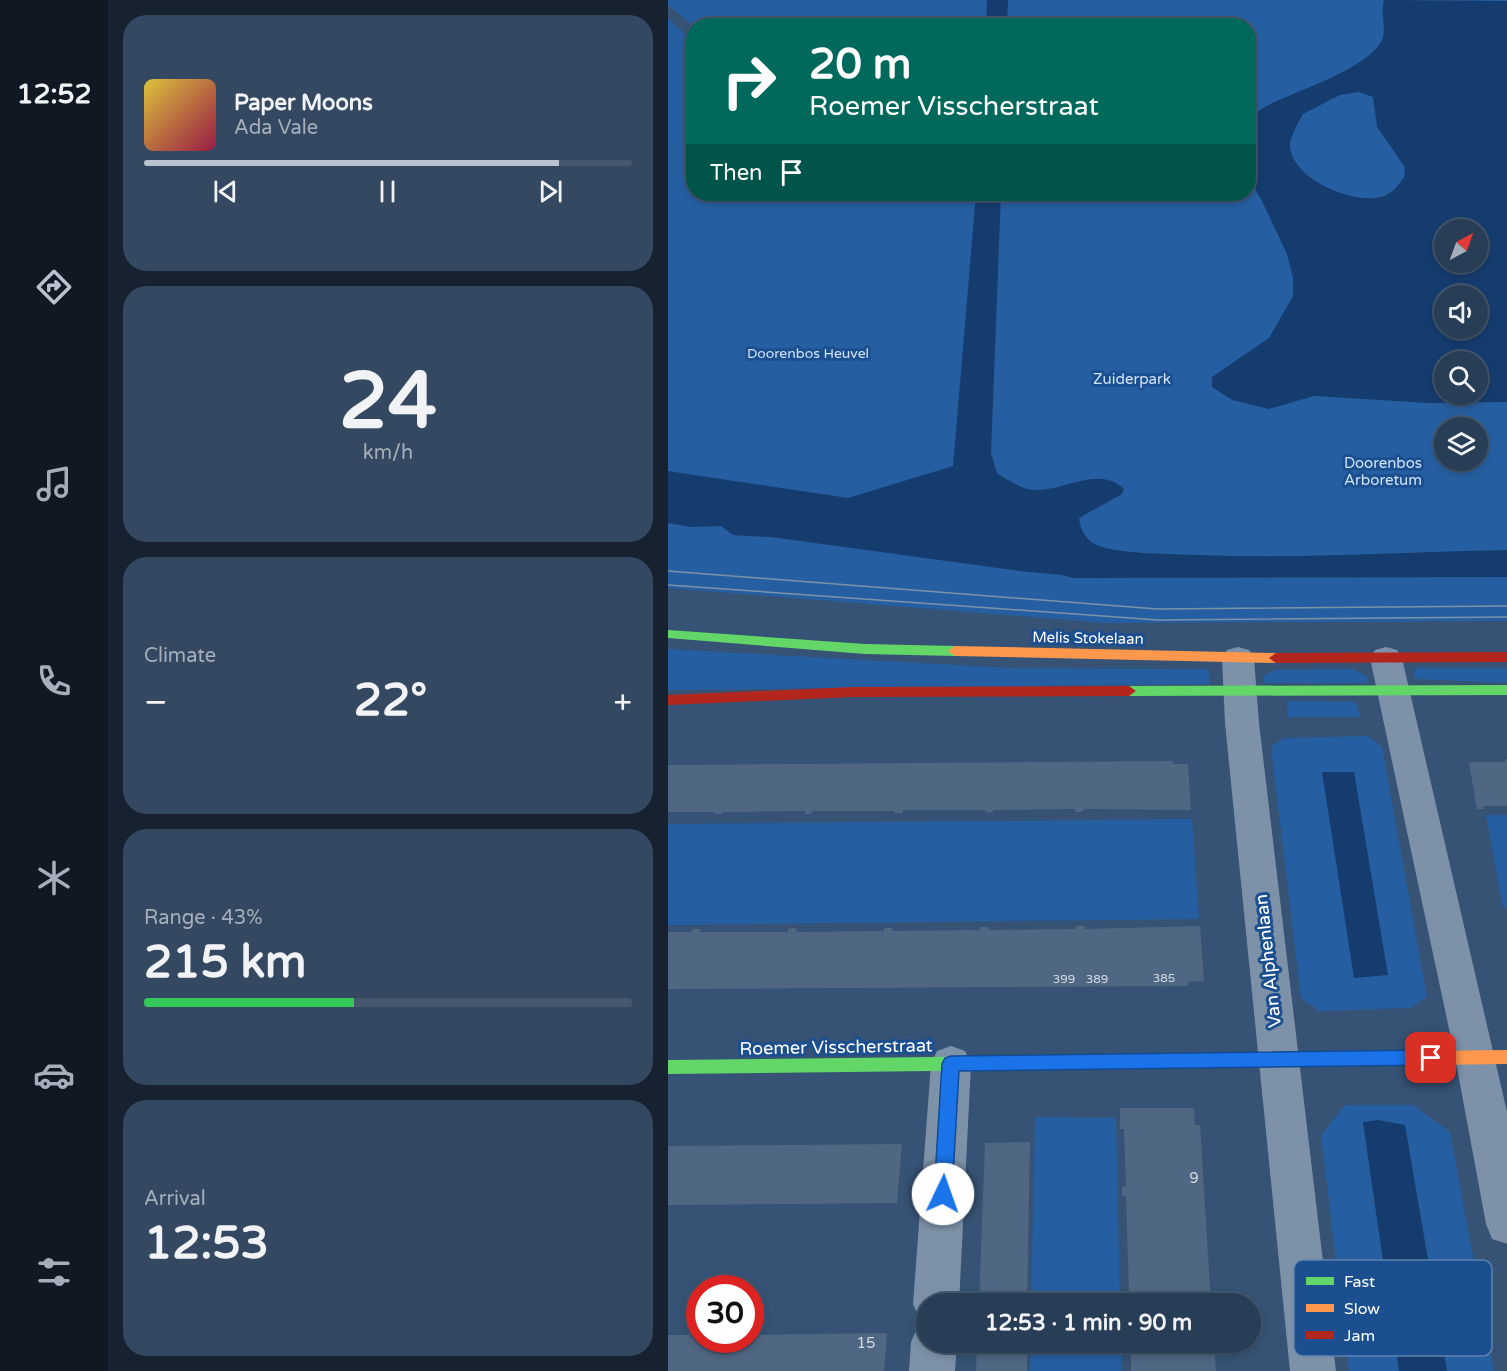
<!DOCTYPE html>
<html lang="en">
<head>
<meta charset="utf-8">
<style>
	body { margin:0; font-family:"Varela Round",sans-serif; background:#344961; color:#f1f3f6; height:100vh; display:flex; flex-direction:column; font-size:22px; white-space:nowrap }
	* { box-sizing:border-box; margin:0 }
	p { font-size:20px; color:#a5aeba }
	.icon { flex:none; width:33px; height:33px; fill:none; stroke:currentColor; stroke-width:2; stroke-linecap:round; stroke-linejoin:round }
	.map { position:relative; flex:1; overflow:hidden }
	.drawer { display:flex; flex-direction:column; gap:15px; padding:15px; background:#162230; width:560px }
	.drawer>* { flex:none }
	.top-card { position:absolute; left:18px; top:18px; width:570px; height:183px; border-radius:24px; box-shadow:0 3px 9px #0003,0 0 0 2px #44576d; background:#00695c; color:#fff; overflow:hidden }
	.needle { width:39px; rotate:41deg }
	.controls { position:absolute; left:766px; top:219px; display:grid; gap:12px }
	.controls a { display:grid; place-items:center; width:54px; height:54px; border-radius:50%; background:#283e57; box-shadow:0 3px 9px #0003,0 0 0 2px #44576d; font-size:30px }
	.speed { position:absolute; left:18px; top:1275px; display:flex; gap:12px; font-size:30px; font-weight:700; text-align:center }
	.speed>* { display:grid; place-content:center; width:78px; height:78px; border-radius:50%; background:#283e57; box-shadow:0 3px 9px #0003,0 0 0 2px #44576d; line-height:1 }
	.speed .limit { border:9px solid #d22; background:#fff; color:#111 }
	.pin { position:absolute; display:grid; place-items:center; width:51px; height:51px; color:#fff; margin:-26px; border-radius:12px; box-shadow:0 3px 9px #0006 }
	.me { position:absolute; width:66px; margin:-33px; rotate:3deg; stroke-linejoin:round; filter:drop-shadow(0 0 4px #0008) }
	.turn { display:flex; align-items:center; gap:21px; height:126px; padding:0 24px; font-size:27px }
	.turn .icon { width:78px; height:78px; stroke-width:2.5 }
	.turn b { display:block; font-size:42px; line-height:51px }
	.then { display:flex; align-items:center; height:57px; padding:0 24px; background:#0003; gap:12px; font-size:22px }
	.big { font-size:45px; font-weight:700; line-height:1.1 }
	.drawer .tile { flex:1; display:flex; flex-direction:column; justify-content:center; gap:9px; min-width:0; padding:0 21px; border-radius:24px; background:#344961 }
	.drawer .dial { align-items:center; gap:0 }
	.dial b { font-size:78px; line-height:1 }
	.song { display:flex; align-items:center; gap:18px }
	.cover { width:72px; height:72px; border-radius:9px; background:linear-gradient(135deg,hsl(50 70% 55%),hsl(340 70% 35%)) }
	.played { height:6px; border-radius:3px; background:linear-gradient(90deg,#b9c2ce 85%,#44576d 85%) }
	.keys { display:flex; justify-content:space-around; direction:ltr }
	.heat { display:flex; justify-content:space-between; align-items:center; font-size:33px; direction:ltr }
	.charge { height:9px; border-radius:4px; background:linear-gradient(90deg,#34c759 43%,#44576d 0) }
	.trip { position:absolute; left:248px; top:1293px; width:345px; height:60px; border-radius:30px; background:#283e57; box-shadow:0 3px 9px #0003,0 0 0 2px #44576d; font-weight:700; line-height:60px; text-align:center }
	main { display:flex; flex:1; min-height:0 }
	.dock { display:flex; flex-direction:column; width:108px; justify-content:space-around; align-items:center; background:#101923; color:#a5aeba }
	.dock .icon { width:42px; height:42px }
	.dock .active { color:#b9c2ce }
	.dock b { font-size:27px; color:#f1f3f6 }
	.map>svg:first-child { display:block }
</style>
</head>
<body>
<main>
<nav class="dock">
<b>12:52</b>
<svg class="icon active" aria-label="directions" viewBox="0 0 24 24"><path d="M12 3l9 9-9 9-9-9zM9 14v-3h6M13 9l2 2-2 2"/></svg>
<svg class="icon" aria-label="music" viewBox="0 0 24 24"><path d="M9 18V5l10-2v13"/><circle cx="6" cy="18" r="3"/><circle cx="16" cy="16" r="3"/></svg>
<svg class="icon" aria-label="phone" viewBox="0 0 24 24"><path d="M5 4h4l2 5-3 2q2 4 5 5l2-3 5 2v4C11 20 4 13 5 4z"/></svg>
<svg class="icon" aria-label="climate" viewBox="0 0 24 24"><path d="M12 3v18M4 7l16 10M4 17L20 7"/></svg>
<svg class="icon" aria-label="car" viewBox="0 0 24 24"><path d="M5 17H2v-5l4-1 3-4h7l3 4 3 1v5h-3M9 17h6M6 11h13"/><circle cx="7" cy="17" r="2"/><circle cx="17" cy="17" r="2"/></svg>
<svg class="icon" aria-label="filters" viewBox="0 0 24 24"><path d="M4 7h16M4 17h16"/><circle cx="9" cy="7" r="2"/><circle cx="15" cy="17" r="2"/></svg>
</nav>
<section class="drawer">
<div class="tile">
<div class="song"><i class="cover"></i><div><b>Paper Moons</b><p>Ada Vale</p></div></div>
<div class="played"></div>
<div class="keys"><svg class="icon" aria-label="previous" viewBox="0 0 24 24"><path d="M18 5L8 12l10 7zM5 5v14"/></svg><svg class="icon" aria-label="pause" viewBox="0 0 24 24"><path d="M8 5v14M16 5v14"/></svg><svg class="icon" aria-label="next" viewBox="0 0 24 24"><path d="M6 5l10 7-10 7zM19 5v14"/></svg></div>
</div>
<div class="tile dial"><b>24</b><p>km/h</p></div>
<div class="tile"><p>Climate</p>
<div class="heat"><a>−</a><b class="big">22°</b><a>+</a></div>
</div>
<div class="tile"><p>Range · 43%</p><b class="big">215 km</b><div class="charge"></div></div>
<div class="tile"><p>Arrival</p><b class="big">12:53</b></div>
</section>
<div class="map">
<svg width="840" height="1371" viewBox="0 0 840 1371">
	<rect width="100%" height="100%" fill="#365274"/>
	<!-- green -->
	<g fill="#265fa1" fill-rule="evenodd">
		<path d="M0,0h839v564l-389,1 -450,-64v-483l25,24 1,152h554v-168h-555l-25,-21zM777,230h33v32h-33zM777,296h33v32h-33zM777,362h33v32h-33zM777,428h33v32h-33z"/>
		<path d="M0,523l23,4 30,-1 12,9 38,2 291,38 11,3 434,-1v44l-402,2 -437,-35z"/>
		<path d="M0,649l344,19 196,1 2,15 -542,6z"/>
		<path d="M749,668h90v15l-92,-4 -2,-7z"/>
		<path d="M686,669l13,8v6h-103l-1,-7 12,-6z"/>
		<path d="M619,701l69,1 4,15h-72z"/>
		<path d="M700,736l14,11 45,250 -16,11 -92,3 -18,-13 -30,-251 13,-9z"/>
		<path d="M818,815h21v93h-4z"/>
		<path d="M524,819l7,100 -531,6v-101z"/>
		<path d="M677,1105h68l37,27 44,239h-47l-42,-245 -27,-6 -15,3 36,248h-50l-28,-236z"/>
		<path d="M367,1117l81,1 4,185h-89z"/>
		<path d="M363,1343h90v28h-91z"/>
	</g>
	<!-- water -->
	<g fill="#153c6e" fill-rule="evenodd">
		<path d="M319,0h21l-1,25h-21z"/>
		<path d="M716,0l123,1v401l-79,1 -114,-7 -45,13 -37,-9 -20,-13v-10l57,-39 24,-42v-18l-6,-24 -26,-55 -12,-20v-60c4,-3 9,-8 14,-11 27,-16 110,-39 120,-71 3,-11 -3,-25 1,-37zM691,92l14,5 4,30 27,39 1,9c-5,8 -10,16 -19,20 -28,13 -97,-16 -96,-51 1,-9 8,-21 13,-30l37,-19zM777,230h33v32h-33zM777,296h33v32h-33zM777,362h33v32h-33z"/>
		<path d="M308,194h25l-10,259 6,20c11,7 25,17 38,17 30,1 64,-25 89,-1l-2,5 -43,24c1,12 8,24 20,28 23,8 73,8 99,9 103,4 207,-3 309,-5v27l-434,1 -11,-3 -43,-4 -248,-34 -38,-2 -12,-9 -30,1 -23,-4v-52l180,27 105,-32z"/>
		<path d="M654,772h32l34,203 -34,3z"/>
		<path d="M710,1120l27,5 42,246h-48l-36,-249z"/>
	</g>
	<!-- building -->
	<g fill="#506783">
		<path d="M800,757l1,5h36v-3h3v47h-25l1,3h-7z"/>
		<path d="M505,761l1,3h14l3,46 -108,-1v2l-3,1h-5v-3l-82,1v2h-8l1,-2h-83v3h-8v-2h-82l-3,3h-5v-3l-82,1 -1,2h-7v-2h-47v-47z"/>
		<path d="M408,926h9l-1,3 116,-3 4,55 -16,1v4l-520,3v-57h23l1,-3h9l-1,3h88v-3l4,-1 5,1 -1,3 88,-1v-3h9l-1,3 88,-1v-3h9v3l87,-1z"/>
		<path d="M452,1108h74l1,17h5l11,179 -86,-2v-10l4,1 -3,-97h-4v-9l4,-1 -2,-57h-4z"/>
		<path d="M362,1142l-3,162h-48l6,-161z"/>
		<path d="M234,1144l-5,59 -229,2v-59z"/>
		<path d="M219,1333l-3,38h-216v-36h32v5h50v-5z"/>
		<path d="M309,1342h50v29h-51z"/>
		<path d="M463,1342h83l2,29h-85z"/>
	</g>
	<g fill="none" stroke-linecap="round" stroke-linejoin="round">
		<!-- street -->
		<g fill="#7d92a8" fill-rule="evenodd">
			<path d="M570,647l11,3 5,8 5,65 77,648h-46l-65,-648 -3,-65 5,-8z"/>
			<path d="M718,647l11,3 5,8 106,458v128l-16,-5 -6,-15 -31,-167 -85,-399 5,-8z"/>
			<path d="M283,1046l14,5 6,13 -12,240h-33v18l-6,-2 -7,-16 18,-240 6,-13z"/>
			<path d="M258,1322v20h31l-2,29h-46l2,-29 7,-16z"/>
		</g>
		<!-- fast -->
		<g fill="#63d668" fill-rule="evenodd">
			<path d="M0,630l197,14 90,2 7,5 -7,5 -90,-2 -197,-16z"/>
			<path d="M840,685v10l-379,1 -7,-5 7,-5z"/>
			<path d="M351,1056l6,2 2,5 -2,5 -6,2 -351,4v-14z"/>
		</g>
		<!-- slow -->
		<g fill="#ff974d" fill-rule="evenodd">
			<path d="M287,646l321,7 7,5 -7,5 -321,-7 -7,-5z"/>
			<path d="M840,1050v14l-489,6 -6,-2 -2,-5 2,-5 6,-2z"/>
		</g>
		<!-- jam -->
		<g fill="#b3261e" fill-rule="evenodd">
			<path d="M840,652v10l-232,1 -7,-5 7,-5z"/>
			<path d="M461,686l7,5 -7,5 -276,1 -185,8v-10l185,-8z"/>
		</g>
		<!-- tram -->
		<g stroke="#7e92a7" stroke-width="1.5">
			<path d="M0,571l489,38 351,-3"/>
			<path d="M0,585l490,35 350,-3"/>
		</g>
	</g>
	<!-- route -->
	<path fill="#1a73e8" stroke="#114b97" stroke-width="1.5" d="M763,1050l6,3 3,5 -3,5 -6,2 -472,6 -7,123 -3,6 -6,3 -6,-3 -3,-6 8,-130 3,-6 6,-2z"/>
	<g text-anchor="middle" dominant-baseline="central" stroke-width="6" stroke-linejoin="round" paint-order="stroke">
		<!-- number labels -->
		<g font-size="12" fill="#d3d9e0">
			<text x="496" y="978">385</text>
			<text x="396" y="979">399</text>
			<text x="429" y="979">389</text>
		</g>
		<!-- far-park labels -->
		<g font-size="14" fill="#cfe3fa" stroke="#1b4f8f">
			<text x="140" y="353">Doorenbos Heuvel</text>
		</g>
		<!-- park labels -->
		<g font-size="15" fill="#cfe3fa" stroke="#1b4f8f">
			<text x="464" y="379">Zuiderpark</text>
			<text x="715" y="463">Doorenbos<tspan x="715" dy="17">Arboretum</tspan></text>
		</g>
		<!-- street labels -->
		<g font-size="15" fill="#fff" stroke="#1b4f8f">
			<text transform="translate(420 638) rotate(1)">Melis Stokelaan</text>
		</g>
		<!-- near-number labels -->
		<g font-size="15" fill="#d3d9e0">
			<text x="526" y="1178">9</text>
			<text x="198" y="1343">15</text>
		</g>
		<!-- near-street labels -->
		<g font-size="18" fill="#fff" stroke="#1b4f8f">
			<text transform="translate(600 961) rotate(-96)">Van Alphenlaan</text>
			<text transform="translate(168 1047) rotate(-1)">Roemer Visscherstraat</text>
		</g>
	</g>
	<!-- legend -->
	<rect x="626" y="1260" width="198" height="96" rx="9" fill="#1b4f8f" stroke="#5f84b1" stroke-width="1.5"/>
	<rect x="638" y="1277" width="28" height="8" fill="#63d668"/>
	<rect x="638" y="1304" width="28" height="8" fill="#ff974d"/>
	<rect x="638" y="1331" width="28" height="8" fill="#b3261e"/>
	<g font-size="16" fill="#fff">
		<text x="676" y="1287">Fast</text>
		<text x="676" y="1314">Slow</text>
		<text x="676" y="1341">Jam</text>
	</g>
</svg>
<div class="controls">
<a><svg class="needle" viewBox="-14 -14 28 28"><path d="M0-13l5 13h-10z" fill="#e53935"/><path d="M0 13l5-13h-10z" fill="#a5aeba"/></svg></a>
<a><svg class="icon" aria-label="sound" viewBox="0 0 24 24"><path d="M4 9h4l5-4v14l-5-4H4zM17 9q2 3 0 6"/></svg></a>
<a><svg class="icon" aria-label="search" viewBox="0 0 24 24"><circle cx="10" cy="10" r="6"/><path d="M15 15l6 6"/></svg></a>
<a><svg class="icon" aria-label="layers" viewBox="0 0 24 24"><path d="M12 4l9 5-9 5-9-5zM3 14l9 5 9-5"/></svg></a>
</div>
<div class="speed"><div class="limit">30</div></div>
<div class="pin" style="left:763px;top:1058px;background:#d93025"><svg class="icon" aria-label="arrive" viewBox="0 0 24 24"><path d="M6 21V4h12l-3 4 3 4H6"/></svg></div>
<svg class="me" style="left:275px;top:1194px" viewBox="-20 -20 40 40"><circle r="19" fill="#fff"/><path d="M0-13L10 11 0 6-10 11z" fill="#1a73e8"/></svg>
<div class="trip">12:53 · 1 min · 90 m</div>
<div class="top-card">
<div class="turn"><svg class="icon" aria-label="right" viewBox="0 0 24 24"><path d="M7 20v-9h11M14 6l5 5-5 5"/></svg><div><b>20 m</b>Roemer Visscherstraat</div></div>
<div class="then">Then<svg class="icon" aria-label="arrive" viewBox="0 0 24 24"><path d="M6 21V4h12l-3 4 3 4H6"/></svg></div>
</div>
</div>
</main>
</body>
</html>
